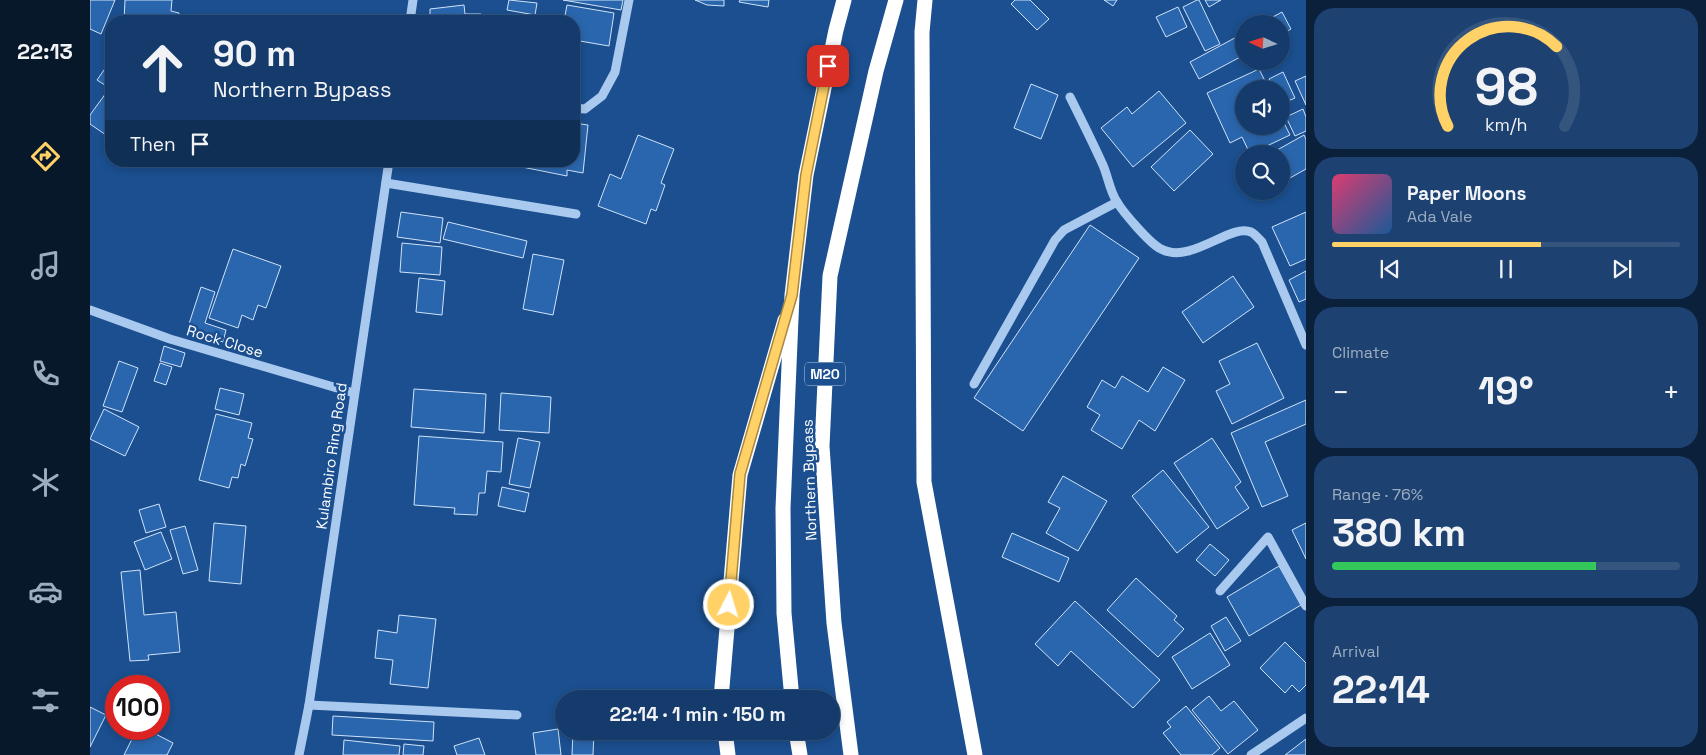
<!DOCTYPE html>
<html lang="en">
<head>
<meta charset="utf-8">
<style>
	body { margin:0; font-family:"Space Grotesk",sans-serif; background:#1d4271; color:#f1f3f6; height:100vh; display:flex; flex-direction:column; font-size:19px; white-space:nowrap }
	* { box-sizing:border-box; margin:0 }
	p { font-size:16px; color:#9dadc1 }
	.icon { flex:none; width:28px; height:28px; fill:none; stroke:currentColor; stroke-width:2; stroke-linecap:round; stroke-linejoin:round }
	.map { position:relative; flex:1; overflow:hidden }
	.sheet { display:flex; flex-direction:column; gap:8px; padding:8px; background:#0b203b; width:400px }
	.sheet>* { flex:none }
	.guide { position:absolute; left:15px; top:15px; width:475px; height:152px; border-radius:20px; box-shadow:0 2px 8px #0003,0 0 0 1px #33557e; background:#143b6b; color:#f1f3f6; overflow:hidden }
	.needle { width:32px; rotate:274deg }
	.controls { position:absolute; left:1145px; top:15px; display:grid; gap:10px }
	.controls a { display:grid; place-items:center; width:55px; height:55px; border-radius:50%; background:#143b6b; box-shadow:0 2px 8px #0003,0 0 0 1px #33557e; font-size:25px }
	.speed { position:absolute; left:15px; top:675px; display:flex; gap:10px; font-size:25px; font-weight:700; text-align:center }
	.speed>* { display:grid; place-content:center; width:65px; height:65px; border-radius:50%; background:#143b6b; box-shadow:0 2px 8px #0003,0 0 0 1px #33557e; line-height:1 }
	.speed .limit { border:8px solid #d22; background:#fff; color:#111 }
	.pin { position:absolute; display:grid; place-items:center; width:42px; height:42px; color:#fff; margin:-21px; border-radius:10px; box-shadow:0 2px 8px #0006 }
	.me { position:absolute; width:55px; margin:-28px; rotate:5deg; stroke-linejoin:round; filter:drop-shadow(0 0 4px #0008) }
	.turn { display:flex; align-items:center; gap:18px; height:105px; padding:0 25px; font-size:22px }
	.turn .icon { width:65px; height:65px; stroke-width:2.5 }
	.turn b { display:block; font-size:35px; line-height:42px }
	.then { display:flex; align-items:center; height:48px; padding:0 25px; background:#0003; gap:10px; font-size:19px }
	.big { font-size:38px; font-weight:700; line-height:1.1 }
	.sheet .tile { flex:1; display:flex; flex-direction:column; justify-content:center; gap:8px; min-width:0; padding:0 18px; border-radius:20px; background:#1d4271 }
	.sheet .dial { align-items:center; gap:0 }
	.dial svg { height:130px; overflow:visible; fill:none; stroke:#33557e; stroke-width:7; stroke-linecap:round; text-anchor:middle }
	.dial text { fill:#f1f3f6; stroke:none }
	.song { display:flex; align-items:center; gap:15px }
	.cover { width:60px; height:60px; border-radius:8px; background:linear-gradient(135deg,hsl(340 70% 55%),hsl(210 70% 35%)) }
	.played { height:5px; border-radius:2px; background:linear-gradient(90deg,#ffd166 60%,#33557e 60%) }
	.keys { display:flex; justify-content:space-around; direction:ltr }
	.heat { display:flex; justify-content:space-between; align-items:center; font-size:28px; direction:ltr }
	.charge { height:8px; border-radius:4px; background:linear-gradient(90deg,#34c759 76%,#33557e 0) }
	.trip { position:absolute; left:465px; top:690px; width:285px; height:50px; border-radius:25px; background:#143b6b; box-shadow:0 2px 8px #0003,0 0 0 1px #33557e; font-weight:700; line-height:50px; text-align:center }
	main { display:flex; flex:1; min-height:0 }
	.menu { display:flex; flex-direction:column; width:90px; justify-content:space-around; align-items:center; background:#08182b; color:#9dadc1 }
	.menu .icon { width:35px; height:35px }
	.menu .on { color:#ffd166 }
	.menu b { font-size:22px; color:#f1f3f6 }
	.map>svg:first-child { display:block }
</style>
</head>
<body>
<main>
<nav class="menu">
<b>22:13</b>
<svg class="icon on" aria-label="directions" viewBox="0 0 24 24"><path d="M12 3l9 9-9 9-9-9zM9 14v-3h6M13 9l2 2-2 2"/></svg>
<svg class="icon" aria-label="music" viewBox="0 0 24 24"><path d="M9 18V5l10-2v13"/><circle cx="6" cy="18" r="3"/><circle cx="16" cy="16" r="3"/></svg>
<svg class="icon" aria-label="phone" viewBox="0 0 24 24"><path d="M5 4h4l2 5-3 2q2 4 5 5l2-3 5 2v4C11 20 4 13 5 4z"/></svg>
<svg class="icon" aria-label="climate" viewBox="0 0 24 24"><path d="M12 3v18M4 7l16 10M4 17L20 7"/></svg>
<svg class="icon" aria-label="car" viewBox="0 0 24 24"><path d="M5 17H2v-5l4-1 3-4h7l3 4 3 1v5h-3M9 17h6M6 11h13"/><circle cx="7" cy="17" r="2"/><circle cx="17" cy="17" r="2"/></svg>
<svg class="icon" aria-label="filters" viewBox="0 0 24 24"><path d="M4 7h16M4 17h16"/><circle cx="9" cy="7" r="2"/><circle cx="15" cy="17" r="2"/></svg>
</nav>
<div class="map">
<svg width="1216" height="755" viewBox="0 0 1216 755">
	<rect width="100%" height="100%" fill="#1b4f8f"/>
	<!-- building -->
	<g fill="#2a66ad" stroke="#cfe3fa">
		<path d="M0,0h25l-14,34 -11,-5z"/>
		<path d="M35,0h47l-1,11 8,2 -1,8h-54z"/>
		<path d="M419,0l28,3 -2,12 -28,-5z"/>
		<path d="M473,0h60l-2,10z"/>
		<path d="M605,0h29v6l-17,-1z"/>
		<path d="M650,0h29l-1,7 -29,-5z"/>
		<path d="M925,0h15l19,19 -12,11 -26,-26z"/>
		<path d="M1014,0h13l-4,6z"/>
		<path d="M1107,0h2l21,44 -15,7 -22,-44z"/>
		<path d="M1115,0h16l-12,7z"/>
		<path d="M374,5l1,9h16v7h-51v-12z"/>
		<path d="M477,5l47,8 -5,33 -35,-6v-19h-10z"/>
		<path d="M1088,7l9,20 -21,10 -10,-20z"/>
		<path d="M1192,12l9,17 -10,6v-11h-21z"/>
		<path d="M1154,33v22l-45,24 -9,-17z"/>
		<path d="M21,60v29l-14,-9z"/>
		<path d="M1169,69l10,20h-25v37h37v-9l9,18 -40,19 -8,-17 -12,6 -23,-50z"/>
		<path d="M1193,72l12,26 -14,6v-15h-7l-5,-10z"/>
		<path d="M1216,76v29l-11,-24z"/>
		<path d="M941,84l27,11 -17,44 -27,-11z"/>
		<path d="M1069,91l27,32 -53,44 -32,-39 26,-21 5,7z"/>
		<path d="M16,93l5,4v31l-5,7 -16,-11v-9z"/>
		<path d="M1213,109l3,8v14l-11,5 -9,-19z"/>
		<path d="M484,123l14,2 -5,48 -16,-3v6l-55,-11 -1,-4h63z"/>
		<path d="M1100,130l23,24 -39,37 -23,-24z"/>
		<path d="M548,135l36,14 -13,34 4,2 -9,26 -5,-2 -5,15 -48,-18 12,-32 11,5z"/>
		<path d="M1214,135l2,4v30l-25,14v-29h-11z"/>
		<path d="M311,212l42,6 -3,25 -43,-6z"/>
		<path d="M1216,212v47l-16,7 -18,-39z"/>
		<path d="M358,222l79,19 -4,17 -80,-19z"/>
		<path d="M1000,225l49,33 -116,173 -49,-33z"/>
		<path d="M312,243l40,4 -2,28 -40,-3z"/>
		<path d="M143,249l48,17 -15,42 -8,-3 -5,15 -11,-5 -4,13 -29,-10z"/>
		<path d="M443,254l31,6 -11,55 -30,-6z"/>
		<path d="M1216,271v28l-7,3 -10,-22z"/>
		<path d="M1143,276l21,31 -51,36 -21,-31z"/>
		<path d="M329,278l26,3 -3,34 -26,-3z"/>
		<path d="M111,287l14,5 -10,31 21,7 -3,12 -36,-12z"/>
		<path d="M1167,343l27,55 -52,26 -16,-33 14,-7 -11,-23z"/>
		<path d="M74,346l21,7 -4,14 -21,-6z"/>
		<path d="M29,361l19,7 -16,44 -19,-6z"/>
		<path d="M70,363l12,4 -6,18 -12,-4z"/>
		<path d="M1073,367l22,13 -30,51 -16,-11 -17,29 -31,-19 9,-15 -13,-8 15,-27 13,8 7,-12 26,16z"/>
		<path d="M130,388l24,6 -5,21 -24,-6z"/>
		<path d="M324,389l72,5 -2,39 -73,-6z"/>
		<path d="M411,393l50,4 -2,36 -50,-3z"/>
		<path d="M1216,400v24l-41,18 23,54 -26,11 -31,-74z"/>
		<path d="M14,409l35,18 -14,29 -35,-17z"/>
		<path d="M126,414l36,9 -4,15 5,1 -8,27 -4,-2 -3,14 -6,-1 -3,11 -30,-8z"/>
		<path d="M329,436l84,6 -2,30 -14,-1 -2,22h-6l-2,22 -23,-1 1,-6 -41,-3z"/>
		<path d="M428,438l22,4 -10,46 -21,-4z"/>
		<path d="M1122,438l29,44 -6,5 14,21 -32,21 -43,-66z"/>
		<path d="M1073,470l46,57 -32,26 -45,-57z"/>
		<path d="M973,476l44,25 -29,50 -32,-18 14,-25 -12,-6z"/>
		<path d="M412,487l27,6 -4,19 -27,-6z"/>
		<path d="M69,504l7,23 -20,6 -7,-23z"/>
		<path d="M124,523l32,3 -5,58 -32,-3z"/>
		<path d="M1216,523v36l-14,-29z"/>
		<path d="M95,526l13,44 -15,4 -13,-44z"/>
		<path d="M71,532l11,27 -27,11 -11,-28z"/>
		<path d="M922,533l57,25 -10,24 -57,-25z"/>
		<path d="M1120,544l19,16 -14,16 -19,-16z"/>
		<path d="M1189,566l22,39 -52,31 -22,-39z"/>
		<path d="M50,570l4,45 32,-3 4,40 -32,3 1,5 -19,1 -9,-89z"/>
		<path d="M1046,578l41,38 -3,4 10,9 -26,28 -51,-47z"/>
		<path d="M985,601l85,79 -27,28 -62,-57 -13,15 -23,-22z"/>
		<path d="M309,615l37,4 -8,69 -38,-4 3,-24 -18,-2 3,-28 19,3z"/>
		<path d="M1136,617l15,24 -16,10 -14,-25z"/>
		<path d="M1120,633l20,32 -38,24 -20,-32z"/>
		<path d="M1195,642l21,21v22l-7,7 -7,-7 -7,8 -25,-25z"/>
		<path d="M1119,696l12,15 13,-10 24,29 -30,24 -36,-44z"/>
		<path d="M1096,706l34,42 -8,7h-31l-18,-22 8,-6 -4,-5z"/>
		<path d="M0,707l16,8 -16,32z"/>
		<path d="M243,716l101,6 -1,19 -101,-6z"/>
		<path d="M47,729h9l27,14 -6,12h-43z"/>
		<path d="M468,729l3,26h-25l-3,-22z"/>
		<path d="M483,731h21l-1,24h-21z"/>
		<path d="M389,738l6,17h-28l-3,-9z"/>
		<path d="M1216,739v16h-21z"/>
		<path d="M254,740l56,6 -1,9h-56z"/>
		<path d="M314,744l20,2 -1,9h-20z"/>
	</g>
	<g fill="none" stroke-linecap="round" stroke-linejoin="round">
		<!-- minor -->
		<g stroke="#a9c9ee" stroke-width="9">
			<path d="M320,21l3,-21"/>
			<path d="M980,97c11,22 22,44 32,66 6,12 7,27 15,39 6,10 33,42 44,47 30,16 69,-26 90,-17 4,2 8,7 11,10l44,103"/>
			<path d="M484,108l11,1 17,-13 13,-24 14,-72"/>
			<path d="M296,183l190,31"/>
			<path d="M0,310l80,29 184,54"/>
			<path d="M884,384l81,-144 9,-10 53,-28"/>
			<path d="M1130,591l48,-54 38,69"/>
			<path d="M219,705l208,10"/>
			<path d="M209,755l10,-50 80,-544"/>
			<path d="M1161,755l55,-37"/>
		</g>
		<!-- highway -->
		<g stroke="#fff" stroke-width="15">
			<path d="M835,0l-3,32 2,450 51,273"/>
			<path d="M631,699l19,-224 45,-155"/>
			<path d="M702,699l-8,-86 -1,-105 9,-213 14,-120 30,-145 8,-30"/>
			<path d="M635,731l3,24"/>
			<path d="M706,731l4,24"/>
			<path d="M761,755l-17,-132 -12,-177 8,-170 46,-205 20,-71"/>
		</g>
	</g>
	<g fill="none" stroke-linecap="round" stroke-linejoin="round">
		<defs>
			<path id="route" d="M639,605l11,-131 52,-179 14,-120 22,-109"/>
		</defs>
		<!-- route casing -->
		<use href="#route" stroke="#a68842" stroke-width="12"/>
		<!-- route -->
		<use href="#route" stroke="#ffd166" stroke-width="9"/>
	</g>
	<g text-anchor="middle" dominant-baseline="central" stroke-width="5" stroke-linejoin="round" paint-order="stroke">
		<!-- shield labels -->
		<rect fill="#1b4f8f" stroke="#bbcadd" stroke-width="1" x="715" y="362.5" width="40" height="23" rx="4"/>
		<g font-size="14" font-weight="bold" fill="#fff">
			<text x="735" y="374">M20</text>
		</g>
		<!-- street labels -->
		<g font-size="15" fill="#fff" stroke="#1b4f8f">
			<text transform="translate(135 341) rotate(17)">Rock Close</text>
			<text transform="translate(241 456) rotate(-82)">Kulambiro Ring Road</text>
			<text transform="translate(719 480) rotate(-92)">Northern Bypass</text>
		</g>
	</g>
</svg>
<div class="controls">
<a><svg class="needle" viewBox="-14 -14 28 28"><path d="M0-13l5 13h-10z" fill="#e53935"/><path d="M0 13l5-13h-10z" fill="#9dadc1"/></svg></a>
<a><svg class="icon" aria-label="sound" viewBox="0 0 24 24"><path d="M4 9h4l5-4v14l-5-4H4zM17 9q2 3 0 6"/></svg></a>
<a><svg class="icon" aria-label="search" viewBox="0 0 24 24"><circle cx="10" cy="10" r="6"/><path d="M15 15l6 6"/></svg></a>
</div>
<div class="speed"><div class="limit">100</div></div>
<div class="pin" style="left:738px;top:66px;background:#d93025"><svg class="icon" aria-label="arrive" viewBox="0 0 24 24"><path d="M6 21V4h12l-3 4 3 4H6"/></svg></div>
<svg class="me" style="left:639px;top:605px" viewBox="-20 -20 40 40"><circle r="17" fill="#ffd166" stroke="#fff" stroke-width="3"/><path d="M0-11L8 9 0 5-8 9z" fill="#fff"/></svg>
<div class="trip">22:14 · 1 min · 150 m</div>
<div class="guide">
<div class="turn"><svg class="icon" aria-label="ahead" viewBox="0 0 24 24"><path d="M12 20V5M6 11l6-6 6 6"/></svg><div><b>90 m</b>Northern Bypass</div></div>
<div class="then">Then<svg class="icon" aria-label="arrive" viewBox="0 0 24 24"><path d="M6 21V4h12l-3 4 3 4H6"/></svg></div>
</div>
</div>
<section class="sheet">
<div class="tile dial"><svg viewBox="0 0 100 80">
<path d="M14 69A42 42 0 1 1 86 69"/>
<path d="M14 69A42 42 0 0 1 81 20" stroke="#ffd166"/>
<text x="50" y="56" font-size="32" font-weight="700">98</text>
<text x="50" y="72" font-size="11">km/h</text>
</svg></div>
<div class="tile">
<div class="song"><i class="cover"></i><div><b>Paper Moons</b><p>Ada Vale</p></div></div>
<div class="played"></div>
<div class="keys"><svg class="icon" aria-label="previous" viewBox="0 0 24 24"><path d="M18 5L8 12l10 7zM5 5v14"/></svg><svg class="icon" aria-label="pause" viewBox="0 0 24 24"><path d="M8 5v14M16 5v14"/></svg><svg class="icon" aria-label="next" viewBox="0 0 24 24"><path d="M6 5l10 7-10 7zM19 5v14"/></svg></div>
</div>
<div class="tile"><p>Climate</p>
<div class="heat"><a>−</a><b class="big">19°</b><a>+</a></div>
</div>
<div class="tile"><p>Range · 76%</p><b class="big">380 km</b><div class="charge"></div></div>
<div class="tile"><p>Arrival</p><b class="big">22:14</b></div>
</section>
</main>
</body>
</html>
